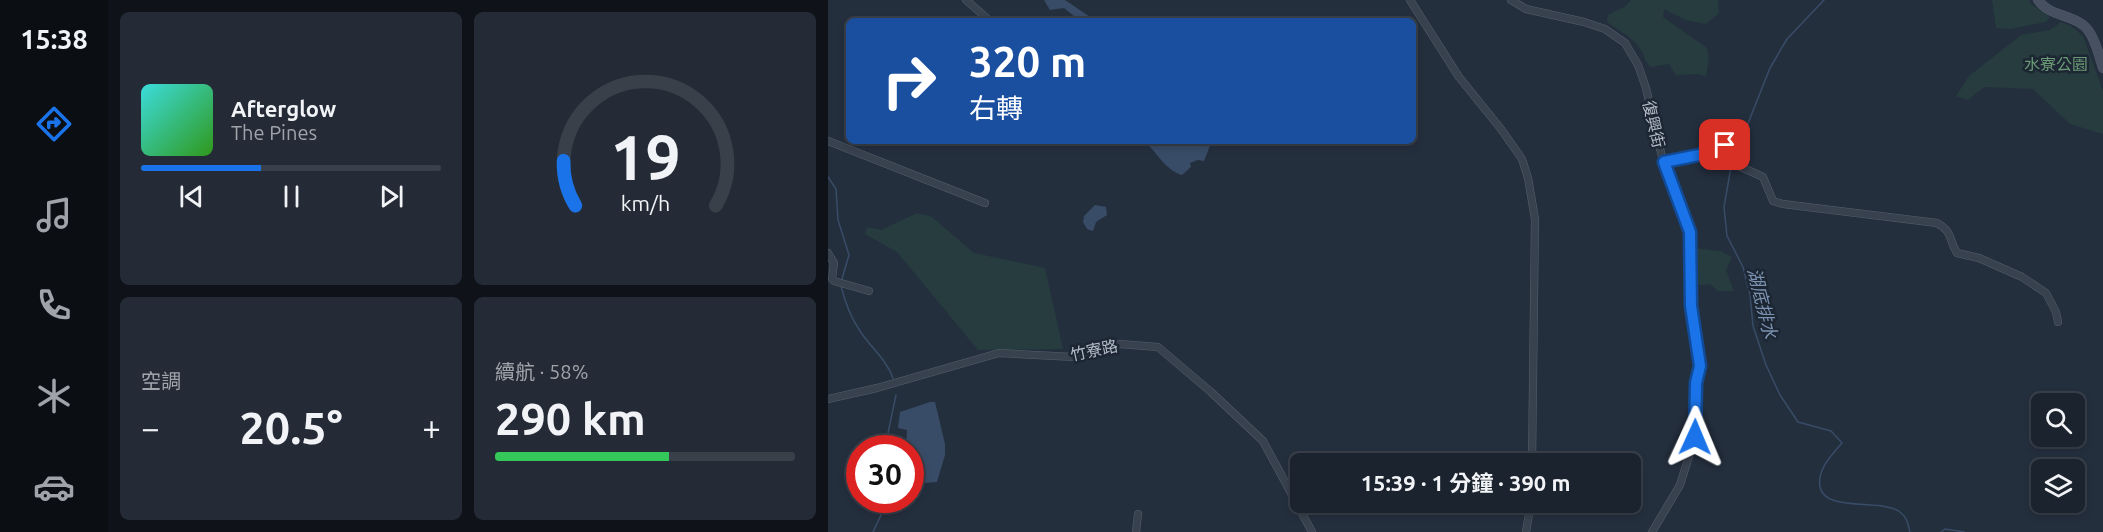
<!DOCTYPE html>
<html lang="zh-TW">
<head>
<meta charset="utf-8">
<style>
	body { margin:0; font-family:Ubuntu,"Noto Sans TC",sans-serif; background:#242b36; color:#f1f3f6; height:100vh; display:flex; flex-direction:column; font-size:22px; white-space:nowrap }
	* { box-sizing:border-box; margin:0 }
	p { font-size:20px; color:#a0a4aa }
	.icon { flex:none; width:33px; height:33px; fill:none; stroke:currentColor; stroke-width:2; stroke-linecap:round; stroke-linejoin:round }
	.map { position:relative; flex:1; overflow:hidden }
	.panel { display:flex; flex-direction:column; gap:12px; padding:12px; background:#0f1319; width:720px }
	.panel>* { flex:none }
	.top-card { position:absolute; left:18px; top:18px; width:570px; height:126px; border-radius:9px; box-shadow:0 3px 9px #0003,0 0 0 2px #39404a; background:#1a4fa0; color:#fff; overflow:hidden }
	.buttons { position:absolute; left:1203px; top:393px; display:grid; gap:12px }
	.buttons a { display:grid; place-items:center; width:54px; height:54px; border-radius:9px; background:#1b232e; box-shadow:0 3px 9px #0003,0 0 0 2px #39404a; font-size:30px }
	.speed { position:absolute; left:18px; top:435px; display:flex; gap:12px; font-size:30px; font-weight:700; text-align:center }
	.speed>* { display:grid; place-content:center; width:78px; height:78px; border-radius:50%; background:#1b232e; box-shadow:0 3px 9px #0003,0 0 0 2px #39404a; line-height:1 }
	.speed .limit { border:9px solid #d22; background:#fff; color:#111 }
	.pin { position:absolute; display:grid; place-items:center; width:51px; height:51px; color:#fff; margin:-26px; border-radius:12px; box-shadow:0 3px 9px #0006 }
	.me { position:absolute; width:66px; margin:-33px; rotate:1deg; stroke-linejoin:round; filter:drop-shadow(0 0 4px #0008) }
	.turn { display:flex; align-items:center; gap:21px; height:126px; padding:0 24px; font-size:27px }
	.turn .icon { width:78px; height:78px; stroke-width:2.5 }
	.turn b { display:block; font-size:42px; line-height:51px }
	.big { font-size:45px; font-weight:700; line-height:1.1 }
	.panel .widget { flex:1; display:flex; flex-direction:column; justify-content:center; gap:9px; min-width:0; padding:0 21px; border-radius:9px; background:#242b36 }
	.panel .dial { align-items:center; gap:0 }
	.dial svg { height:156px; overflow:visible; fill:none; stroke:#39404a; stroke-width:7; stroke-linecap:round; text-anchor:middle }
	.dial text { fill:#f1f3f6; stroke:none }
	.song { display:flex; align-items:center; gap:18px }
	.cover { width:72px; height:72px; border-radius:9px; background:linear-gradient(135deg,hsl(180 70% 55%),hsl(110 70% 35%)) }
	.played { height:6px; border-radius:3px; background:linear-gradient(90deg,#1a73e8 40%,#39404a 40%) }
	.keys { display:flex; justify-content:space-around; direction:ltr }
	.heat { display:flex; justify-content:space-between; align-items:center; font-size:33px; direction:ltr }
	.charge { height:9px; border-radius:4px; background:linear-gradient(90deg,#34c759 58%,#39404a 0) }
	.panel .tiles { flex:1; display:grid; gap:12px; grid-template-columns:repeat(2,1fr) }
	.trip { position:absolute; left:462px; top:453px; width:351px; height:60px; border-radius:9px; background:#1b232e; box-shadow:0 3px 9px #0003,0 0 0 2px #39404a; font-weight:700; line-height:60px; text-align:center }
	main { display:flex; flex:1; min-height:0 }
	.tab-bar { display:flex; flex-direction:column; width:108px; justify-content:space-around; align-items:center; background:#0b0e12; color:#a0a4aa }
	.tab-bar .icon { width:42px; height:42px }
	.tab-bar .current { color:#1a73e8 }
	.tab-bar b { font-size:27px; color:#f1f3f6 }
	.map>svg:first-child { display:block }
</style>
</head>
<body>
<main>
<nav class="tab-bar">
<b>15:38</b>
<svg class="icon current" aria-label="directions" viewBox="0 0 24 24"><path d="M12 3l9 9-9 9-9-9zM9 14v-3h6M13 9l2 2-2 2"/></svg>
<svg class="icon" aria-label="music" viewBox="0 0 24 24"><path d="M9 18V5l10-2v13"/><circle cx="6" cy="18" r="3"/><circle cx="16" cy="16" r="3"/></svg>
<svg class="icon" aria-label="phone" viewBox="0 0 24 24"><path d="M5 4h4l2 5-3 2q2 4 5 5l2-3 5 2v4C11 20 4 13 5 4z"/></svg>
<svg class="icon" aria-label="climate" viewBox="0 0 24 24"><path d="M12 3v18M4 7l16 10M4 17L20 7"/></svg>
<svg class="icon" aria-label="car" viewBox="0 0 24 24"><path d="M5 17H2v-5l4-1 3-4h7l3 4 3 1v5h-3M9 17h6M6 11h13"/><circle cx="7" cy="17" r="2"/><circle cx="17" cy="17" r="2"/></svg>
</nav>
<section class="panel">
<div class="tiles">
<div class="widget">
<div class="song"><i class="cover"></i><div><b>Afterglow</b><p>The Pines</p></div></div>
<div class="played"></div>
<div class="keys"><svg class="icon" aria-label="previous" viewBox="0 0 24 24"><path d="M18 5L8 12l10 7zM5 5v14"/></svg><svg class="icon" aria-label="pause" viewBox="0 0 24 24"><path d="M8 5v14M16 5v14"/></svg><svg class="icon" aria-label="next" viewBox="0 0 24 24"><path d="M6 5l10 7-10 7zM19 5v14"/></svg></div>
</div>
<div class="widget dial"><svg viewBox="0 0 100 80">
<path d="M14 69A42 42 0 1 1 86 69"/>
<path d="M14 69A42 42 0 0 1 8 46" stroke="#1a73e8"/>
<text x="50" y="56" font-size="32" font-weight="700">19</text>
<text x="50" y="72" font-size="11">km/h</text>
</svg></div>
<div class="widget"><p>空調</p>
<div class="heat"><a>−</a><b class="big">20.5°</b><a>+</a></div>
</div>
<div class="widget"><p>續航 · 58%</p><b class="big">290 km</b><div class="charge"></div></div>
</div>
</section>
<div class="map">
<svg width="1275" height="532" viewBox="0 0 1275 532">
	<rect width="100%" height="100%" fill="#242f3e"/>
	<!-- green -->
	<g fill="#263c3f">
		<path d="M803,0h87l1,13 -13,11 -20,-4 -22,-11 -1,8 44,31 2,10 -3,18 -9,-2 -21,1 -7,-11 -18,3c-7,-6 -6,-10 -10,-17 -7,-12 -23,-20 -34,-28l1,-7 18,-9z"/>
		<path d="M1164,0h37l3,5 18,12 -4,5 -36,7 -14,-1z"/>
		<path d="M1233,22l10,4 12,10 20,55v43l-33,-10 -37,-35 -49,-2 -16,13 -12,-4 13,-20 52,-41 29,-5z"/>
		<path d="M89,213l15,4 42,36 71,15 18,81 -85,1 -81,-98 -32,-18 2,-7 14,3z"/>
		<path d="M864,248l28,3 12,6 -6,13 8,21h-16l-8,-7 -10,1 -7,-4z"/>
	</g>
	<!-- water -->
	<g fill="#394c67">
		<path d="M216,0h21l31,21h-16l-16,-13 -14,2z"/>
		<path d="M316,141h66l1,2 -7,18 -6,-1 -8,3 1,4 -9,8c-17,-5 -25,-23 -38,-34z"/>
		<path d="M267,205l11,2 1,8 -11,7 -3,9 -6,-2 -4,-7 1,-6z"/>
		<path d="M102,402h5l10,42v11l-8,27 -26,2 -1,-36h-4l1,-18 -9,-2 2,-16z"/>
	</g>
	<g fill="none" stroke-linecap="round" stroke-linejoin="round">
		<!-- stream -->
		<g stroke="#394c67" stroke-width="1.5">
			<path d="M909,151l33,-83 17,-29 37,-39"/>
			<path d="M903,167l-7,40 3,29 16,31 7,27 3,32 13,39 14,30 18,27 33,9 11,12c-11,13 -25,26 -22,44 5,26 62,11 80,25 7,5 8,12 10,20"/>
			<path d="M0,177l8,12 2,31 11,35 -8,27"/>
			<path d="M13,286c4,16 10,32 19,45 11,17 26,28 33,47"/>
			<path d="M61,448l-1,-15 8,-38"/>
			<path d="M45,532l15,-32"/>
			<path d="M1113,532l4,-3 19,3"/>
		</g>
		<defs>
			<g id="street">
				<path d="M138,0l24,21"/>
				<path d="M582,0l49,77 42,52 21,30 6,19 7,41 -3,245"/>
				<path d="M683,0l15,9 58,13 21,7 20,14 13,22 8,23 16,69 29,75v74l9,60 -4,17 -1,54 -15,48 -28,47"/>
				<path d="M0,141l157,62"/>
				<path d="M836,162l35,-7 26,-10 9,6 -4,11 33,15 10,24 10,3 154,19c17,10 11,16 20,30l22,5 43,19 24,16 10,19 2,10"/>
				<path d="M0,253l6,10 -2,16 2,2 35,10"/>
				<path d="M0,399l49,-11 122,-35 75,4 25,-10 21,-3 38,3 53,45 52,49 49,91"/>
				<path d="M308,532l2,-18"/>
				<path d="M698,532l5,-30"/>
			</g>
			<path id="secondary" d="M1210,0c11,16 31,14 45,25 11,8 16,31 20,43"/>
		</defs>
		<!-- street casing -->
		<use href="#street" stroke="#565f6c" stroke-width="8"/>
		<!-- secondary casing -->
		<use href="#secondary" stroke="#565f6c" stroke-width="10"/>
		<!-- street -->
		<use href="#street" stroke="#38414e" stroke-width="7"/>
		<!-- secondary -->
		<use href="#secondary" stroke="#465061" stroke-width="9"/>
	</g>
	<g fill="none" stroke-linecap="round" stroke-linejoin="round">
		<defs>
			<path id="route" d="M867,437l1,-54 4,-17 -9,-60 -1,-74 -26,-70 35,-7 26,-10"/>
		</defs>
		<!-- route casing -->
		<use href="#route" stroke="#114b97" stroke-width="15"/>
		<!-- route -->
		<use href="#route" stroke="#1a73e8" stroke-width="10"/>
	</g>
	<g text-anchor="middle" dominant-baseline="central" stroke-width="5" stroke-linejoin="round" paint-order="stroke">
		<!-- park labels -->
		<g font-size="16" fill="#6b9a76" stroke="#1d2633">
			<text x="1228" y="64">水寮公園</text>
		</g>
		<!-- street labels -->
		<g font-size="16" fill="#b4bcc9" stroke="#1d2633">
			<text transform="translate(826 124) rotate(77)">復興街</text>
			<text transform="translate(266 350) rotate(-12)">竹寮路</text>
		</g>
		<!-- water labels -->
		<g font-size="18" font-style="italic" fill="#7c92b1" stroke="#1d2633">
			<text transform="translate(935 303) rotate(76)">湖底排水</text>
		</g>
	</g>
</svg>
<div class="buttons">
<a><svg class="icon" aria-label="search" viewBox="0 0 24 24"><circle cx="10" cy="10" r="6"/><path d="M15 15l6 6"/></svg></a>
<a><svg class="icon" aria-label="layers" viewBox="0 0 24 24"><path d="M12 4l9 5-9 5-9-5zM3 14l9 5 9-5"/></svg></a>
</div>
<div class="speed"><div class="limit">30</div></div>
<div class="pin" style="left:897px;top:145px;background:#d93025"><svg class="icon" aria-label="arrive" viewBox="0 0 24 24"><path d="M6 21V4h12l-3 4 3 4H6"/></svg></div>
<svg class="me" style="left:867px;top:437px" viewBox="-20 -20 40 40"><path d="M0-17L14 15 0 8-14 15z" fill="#1a73e8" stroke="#fff" stroke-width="4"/></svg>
<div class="trip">15:39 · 1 分鐘 · 390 m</div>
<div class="top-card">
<div class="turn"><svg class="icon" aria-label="right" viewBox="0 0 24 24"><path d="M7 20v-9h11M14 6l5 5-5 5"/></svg><div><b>320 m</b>右轉</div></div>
</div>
</div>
</main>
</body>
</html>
